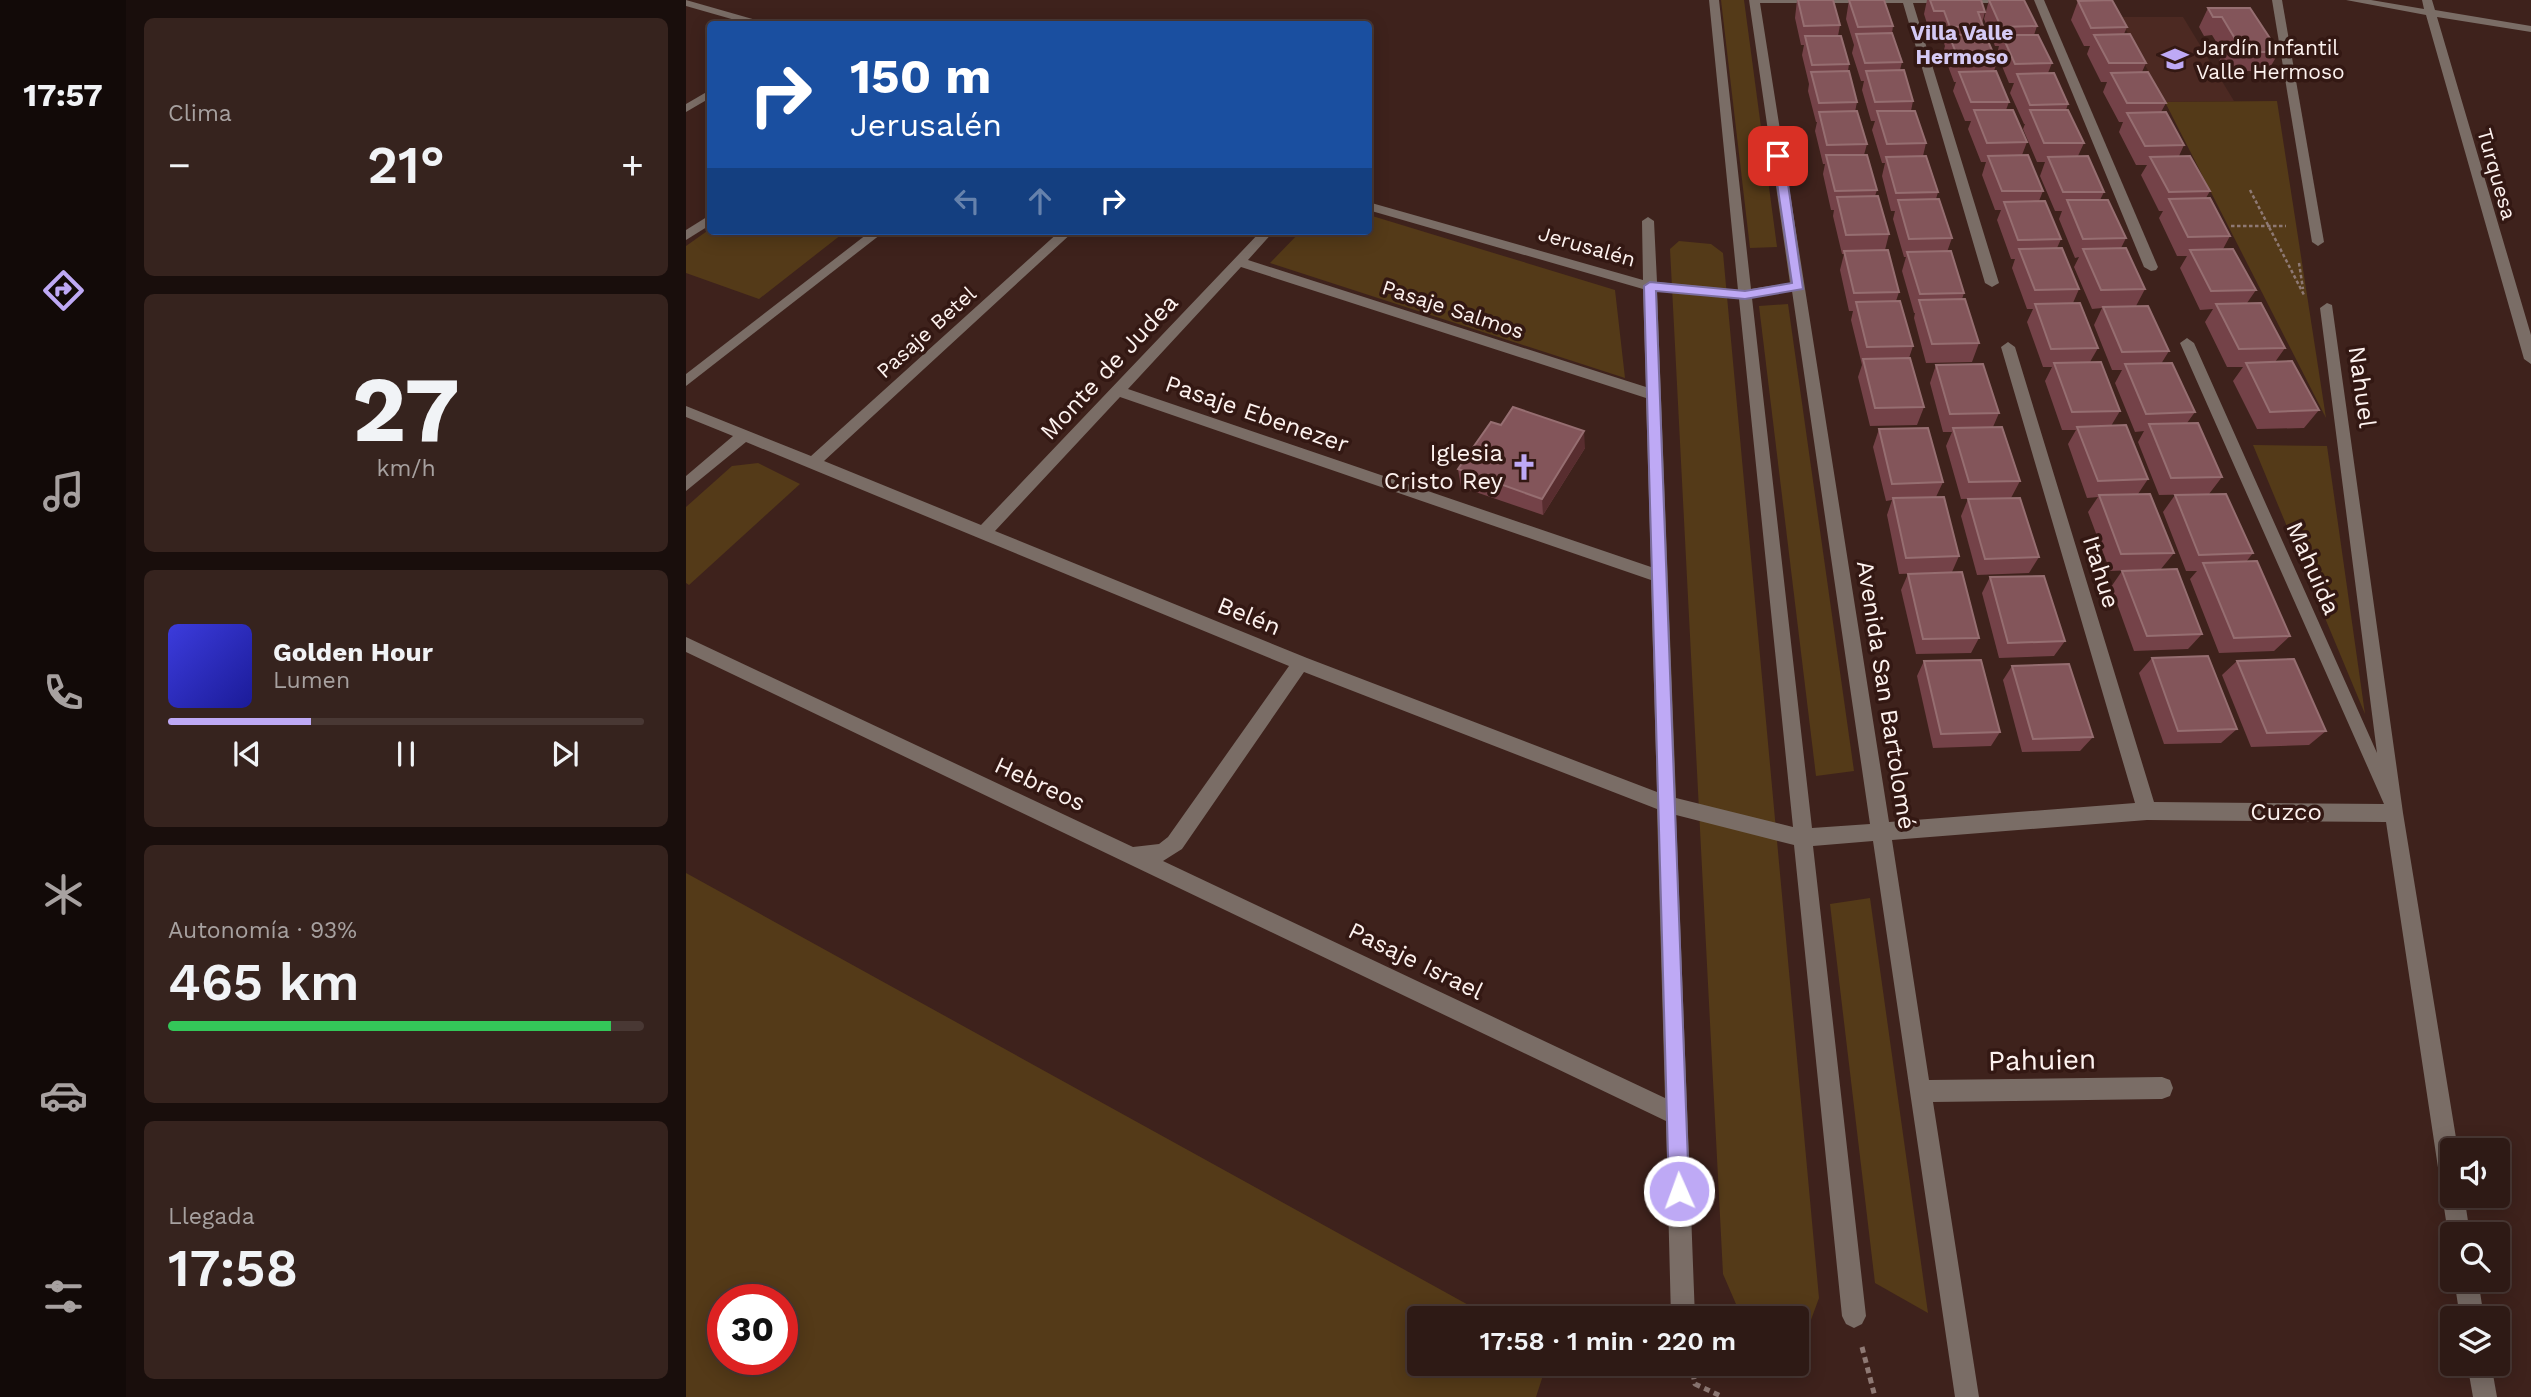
<!DOCTYPE html>
<html lang="es">
<head>
<meta charset="utf-8">
<style>
	body { margin:0; font-family:"Work Sans",sans-serif; background:#36231e; color:#f1f3f6; height:100vh; display:flex; flex-direction:column; font-size:26px; white-space:nowrap }
	* { box-sizing:border-box; margin:0 }
	p { font-size:23px; color:#a7a1a0 }
	.icon { flex:none; width:38px; height:38px; fill:none; stroke:currentColor; stroke-width:2; stroke-linecap:round; stroke-linejoin:round }
	.map { position:relative; flex:1; overflow:hidden }
	.drawer { display:flex; flex-direction:column; gap:18px; padding:18px; background:#190e0c; width:560px }
	.drawer>* { flex:none }
	.top-card { position:absolute; left:21px; top:21px; width:665px; height:214px; border-radius:7px; box-shadow:0 4px 18px #0003,0 0 0 2px #493834; background:#1a4fa0; color:#fff; overflow:hidden }
	.tools { position:absolute; left:1754px; top:1138px; display:grid; gap:14px }
	.tools a { display:grid; place-items:center; width:70px; height:70px; border-radius:7px; background:#2e1a15; box-shadow:0 4px 18px #0003,0 0 0 2px #493834; font-size:35px }
	.speed { position:absolute; left:21px; top:1284px; display:flex; gap:14px; font-size:35px; font-weight:700; text-align:center }
	.speed>* { display:grid; place-content:center; width:91px; height:91px; border-radius:50%; background:#2e1a15; box-shadow:0 4px 18px #0003,0 0 0 2px #493834; line-height:1 }
	.speed .limit { border:10px solid #d22; background:#fff; color:#111 }
	.pin { position:absolute; display:grid; place-items:center; width:60px; height:60px; color:#fff; margin:-30px; border-radius:14px; box-shadow:0 4px 10px #0006 }
	.me { position:absolute; width:77px; margin:-38px; rotate:358deg; stroke-linejoin:round; filter:drop-shadow(0 0 5px #0008) }
	.turn { display:flex; align-items:center; gap:24px; height:147px; padding:0 28px; font-size:32px }
	.turn .icon { width:91px; height:91px; stroke-width:2.5 }
	.turn b { display:block; font-size:49px; line-height:60px }
	.lanes { display:flex; align-items:center; height:66px; padding:0 28px; background:#0003; justify-content:center; gap:35px; direction:ltr }
	.lanes .off { opacity:.35 }
	.big { font-size:52px; font-weight:600; line-height:1.1 }
	.drawer .widget { flex:1; display:flex; flex-direction:column; justify-content:center; gap:10px; min-width:0; padding:0 24px; border-radius:10px; background:#36231e }
	.drawer .dial { align-items:center; gap:0 }
	.dial b { font-size:91px; line-height:1 }
	.song { display:flex; align-items:center; gap:21px }
	.cover { width:84px; height:84px; border-radius:10px; background:linear-gradient(135deg,hsl(240 70% 55%),hsl(240 70% 35%)) }
	.played { height:7px; border-radius:4px; background:linear-gradient(90deg,#bea9f5 30%,#493834 30%) }
	.keys { display:flex; justify-content:space-around; direction:ltr }
	.heat { display:flex; justify-content:space-between; align-items:center; font-size:38px; direction:ltr }
	.charge { height:10px; border-radius:5px; background:linear-gradient(90deg,#34c759 93%,#493834 0) }
	.trip { position:absolute; left:721px; top:1306px; width:402px; height:70px; border-radius:7px; background:#2e1a15; box-shadow:0 4px 18px #0003,0 0 0 2px #493834; font-weight:600; line-height:70px; text-align:center }
	main { display:flex; flex:1; min-height:0 }
	.dock { display:flex; flex-direction:column; width:126px; justify-content:space-around; align-items:center; background:#120a08; color:#a7a1a0 }
	.dock .icon { width:49px; height:49px }
	.dock .active { color:#bea9f5 }
	.dock b { font-size:32px; color:#f1f3f6 }
	.map>svg:first-child { display:block }
</style>
</head>
<body>
<main>
<nav class="dock">
<b>17:57</b>
<svg class="icon active" aria-label="directions" viewBox="0 0 24 24"><path d="M12 3l9 9-9 9-9-9zM9 14v-3h6M13 9l2 2-2 2"/></svg>
<svg class="icon" aria-label="music" viewBox="0 0 24 24"><path d="M9 18V5l10-2v13"/><circle cx="6" cy="18" r="3"/><circle cx="16" cy="16" r="3"/></svg>
<svg class="icon" aria-label="phone" viewBox="0 0 24 24"><path d="M5 4h4l2 5-3 2q2 4 5 5l2-3 5 2v4C11 20 4 13 5 4z"/></svg>
<svg class="icon" aria-label="climate" viewBox="0 0 24 24"><path d="M12 3v18M4 7l16 10M4 17L20 7"/></svg>
<svg class="icon" aria-label="car" viewBox="0 0 24 24"><path d="M5 17H2v-5l4-1 3-4h7l3 4 3 1v5h-3M9 17h6M6 11h13"/><circle cx="7" cy="17" r="2"/><circle cx="17" cy="17" r="2"/></svg>
<svg class="icon" aria-label="filters" viewBox="0 0 24 24"><path d="M4 7h16M4 17h16"/><circle cx="9" cy="7" r="2"/><circle cx="15" cy="17" r="2"/></svg>
</nav>
<section class="drawer">
<div class="widget"><p>Clima</p>
<div class="heat"><a>−</a><b class="big">21°</b><a>+</a></div>
</div>
<div class="widget dial"><b>27</b><p>km/h</p></div>
<div class="widget">
<div class="song"><i class="cover"></i><div><b>Golden Hour</b><p>Lumen</p></div></div>
<div class="played"></div>
<div class="keys"><svg class="icon" aria-label="previous" viewBox="0 0 24 24"><path d="M18 5L8 12l10 7zM5 5v14"/></svg><svg class="icon" aria-label="pause" viewBox="0 0 24 24"><path d="M8 5v14M16 5v14"/></svg><svg class="icon" aria-label="next" viewBox="0 0 24 24"><path d="M6 5l10 7-10 7zM19 5v14"/></svg></div>
</div>
<div class="widget"><p>Autonomía · 93%</p><b class="big">465 km</b><div class="charge"></div></div>
<div class="widget"><p>Llegada</p><b class="big">17:58</b></div>
</section>
<div class="map">
<svg width="1845" height="1397" viewBox="0 0 1845 1397">
	<rect width="100%" height="100%" fill="#3e221c"/>
	<!-- built -->
	<path fill="#4c2922" d="M1433,17h64l51,84 -69,1z"/>
	<!-- green -->
	<g fill="#543a18" fill-rule="evenodd">
		<path d="M1035,0h23l33,247 -27,1z"/>
		<path d="M1591,101l49,317 -161,-316z"/>
		<path d="M683,215l246,75 10,88 -355,-115 31,-32h67z"/>
		<path d="M24,229v2h136l-87,68 -73,-26v-27z"/>
		<path d="M993,241l32,3 12,9 96,1045 -11,30 -11,-3v-7h-30l-28,-7 -16,-37 -53,-1025z"/>
		<path d="M1102,304l66,467 -38,5 -57,-470z"/>
		<path d="M1567,445l74,1 38,268z"/>
		<path d="M72,463l42,21 -111,101 -3,-2v-76l46,-41z"/>
		<path d="M0,873l806,445h-73v45h128l-11,34h-850zM37,1300h59v60h-59z"/>
		<path d="M1184,898l58,415 -53,-30 -45,-379z"/>
	</g>
	<g fill="none" stroke-linecap="round" stroke-linejoin="round">
		<!-- path-far1 -->
		<g stroke="#8e7974" stroke-width="2.5" stroke-dasharray="3.5 2.5" stroke-linecap="butt">
			<path d="M1564,190l54,105"/>
			<path d="M1545,226h55"/>
			<path d="M1613,263l4,26"/>
		</g>
		<!-- path -->
		<g stroke="#8e7974" stroke-width="5" stroke-dasharray="6 4.5" stroke-linecap="butt">
			<path d="M1176,1347l13,50"/>
			<path d="M1005,1363l4,21 28,13"/>
		</g>
		<!-- street -->
		<g fill="#7a6d66" fill-rule="evenodd">
			<path d="M0,0l77,22 1,2h-15l-63,-18z"/>
			<path d="M1023,0h10l32,289 39,-6 -41,-283h255l-5,3h-86l86,280 -7,4 -7,-4 -82,-280h-143l129,819 246,-19 -134,-456 7,-5 7,5 139,455 230,2 -204,-461 7,-5 7,5 183,410 -57,-445 7,-5 5,2 71,508 55,337h-6v45h12l6,39h-18v8l-4,-8 -62,-412 -239,-2 -255,20 37,240 233,-3 8,3 3,8 -3,8 -8,3 -229,3 46,295h-24l-82,-556 -60,5 53,470 -4,8 -8,4 -8,-4 -4,-8 -48,-471 -118,-30 19,503h-24l-5,-197 -980,-469v-15l447,210 26,-3 9,-7 121,-171 -543,-224 -60,49v-15l47,-40 -47,-19v-11l125,50 249,-225h14l-250,230 157,64 280,-294h13l-26,29 398,127 -3,-98 -275,-79v-8l275,78 -1,-59 6,-4 6,4 3,61 81,8zM555,267l405,131 5,169 -523,-178zM971,291l82,8 54,528 -117,-29zM1106,291l78,533 -58,4 -60,-530zM434,397l531,183 6,212 -350,-134 -312,-127zM618,672l353,137 8,289 -502,-237 19,-12z"/>
			<path d="M1348,0h10l114,267 -2,3 -5,1 -7,-4z"/>
			<path d="M1586,0h10l42,242 -6,4 -6,-4z"/>
			<path d="M1660,0h25l53,9 -2,-9h10l3,10 96,16v6l-94,-15 94,318v29l-7,-5 -98,-344z"/>
			<path d="M24,90v8l-24,14v-8z"/>
			<path d="M24,215v10l-24,15v-10z"/>
			<path d="M185,231h14l-199,155v-12z"/>
			<path d="M1768,1279h24l6,39h-24z"/>
			<path d="M1781,1363h24l6,34h-24z"/>
		</g>
	</g>
	<!-- wall -->
	<g fill="#744248">
		<path d="M1111,0l43,25 -2,11 11,28 -1,7 9,31 -2,10 12,32 -3,11 13,35 -2,6 14,38 -4,16 14,42 -3,9 17,45 -4,12 15,49 -7,18 -47,1 -12,-49 4,-12 -11,-45 2,-9h-4l-9,-41 4,-16h-2l-9,-38 1,-6h-3l-8,-36 2,-10h-2l-8,-33 2,-9h-1l-8,-31 1,-7 -7,-29 2,-10h-3l-6,-27z"/>
		<path d="M1163,0l44,26 -1,7 10,29 -2,8 13,31 -2,10 15,32 -3,13 15,36 -2,7 16,39 -5,14 17,41 -2,6 17,44 -7,19 -46,1 -12,-45 1,-5h-1l-12,-42 4,-14h-2l-11,-38 2,-8h-4l-9,-35 3,-13h-3l-10,-33 3,-9h-4l-9,-31 2,-9h-3l-9,-28 2,-8 -8,-26z"/>
		<path d="M1241,0h54l4,12 -3,11 1,3 -2,8 16,28 -3,9 15,31 -3,8 21,32 -5,13 21,36 -4,10 22,38 -4,9 22,41 -6,14 25,45 -8,14 30,49 -9,15 37,53 -10,15 36,59 -13,16 -51,2 -22,-59 10,-15 -11,1 -19,-54 8,-14h-14l-17,-49 7,-14h-9l-16,-45 6,-13h-6l-15,-41 3,-9h-4l-14,-39 4,-10h-6l-13,-35 4,-13h-5l-13,-33 3,-8h-6l-12,-30 3,-9h-2l-11,-29 2,-7 -6,-16h-10l-5,-16z"/>
		<path d="M1303,0l48,26 -3,9 18,28 -4,10 20,31 -2,6 18,33 -6,13 26,36 -4,8 26,38 -5,10 24,41 -9,17 33,45 -8,13 34,48 -8,11 35,54 -13,17 -50,1 -21,-53 6,-11 -9,1 -20,-49 7,-13h-10l-18,-45 8,-17 -10,1 -18,-42 5,-10 -4,1 -16,-39 3,-8h-7l-15,-35 5,-14h-8l-14,-33 2,-5h-1l-14,-31 4,-10h-5l-12,-29 2,-8h-4l-11,-27z"/>
		<path d="M1392,1l49,26 -3,7 22,29 -4,9 24,31 -5,9 23,33 -5,11 31,35 -4,7 24,38 -7,13 33,41 -9,13 38,45 -10,14 44,48 -15,18 -47,1 -24,-48 10,-14h-16l-22,-45 8,-13 -13,1 -20,-42 7,-12h-10l-18,-38 4,-7h-4l-18,-36 6,-10h-11l-17,-33 4,-10h-4l-16,-30 4,-10h-6l-14,-28 3,-8h-6l-13,-26z"/>
		<path d="M1522,8l71,44 -11,19h-43l-6,-10 4,-8 -11,-18 -8,1 -5,-9z"/>
		<path d="M1250,365l63,48 -6,14 27,54 -9,17 -50,1 -15,-53 6,-14h-9l-13,-49z"/>
		<path d="M815,425l84,23 -42,67 -82,-28 -3,-18z"/>
		<path d="M1193,429l64,53 -7,15 23,59 -7,16 -53,2 -12,-59 5,-15 -6,1 -13,-54z"/>
		<path d="M1489,495l78,58 -7,9 44,74 -16,15 -55,2 -29,-74 7,-8h-11l-23,-59z"/>
		<path d="M1282,499l71,58 -10,16 -52,2 -16,-59z"/>
		<path d="M1436,571l80,63 -14,15 -54,2 -23,-64z"/>
		<path d="M1222,574l71,64 -8,15 -55,1 -15,-64z"/>
		<path d="M1304,577l75,64 -11,15 -55,2 -17,-65z"/>
		<path d="M1466,658l85,71 -16,14 -57,1 -25,-71z"/>
		<path d="M1238,661l76,71 -9,14 -58,2 -16,-72z"/>
		<path d="M1551,661l89,70 -17,14 -58,2 -29,-72z"/>
		<path d="M1326,666l81,71 -13,14 -58,1 -19,-72z"/>
	</g>
	<!-- shaded-wall -->
	<path fill="#582d2f" d="M898,431l1,17 -42,67 -1,-16z"/>
	<!-- building -->
	<g fill="#83555a" stroke="#966e71" stroke-width="2">
		<path d="M1112,0h35l7,25 -36,1z"/>
		<path d="M1163,0h35l9,26 -35,1z"/>
		<path d="M1244,0h51l4,12h-7l5,14 -33,1 -6,-16h-10z"/>
		<path d="M1303,0h35l13,26 -36,1z"/>
		<path d="M1426,0l15,27 -36,1 -13,-27z"/>
		<path d="M1522,8h42l29,44h-44l-7,-10h9l-15,-25h-9z"/>
		<path d="M1206,33l10,29 -37,1 -9,-29z"/>
		<path d="M1299,34l12,28 -37,1 -11,-28z"/>
		<path d="M1444,34l16,29h-37l-15,-28z"/>
		<path d="M1316,35h36l14,28 -37,1z"/>
		<path d="M1119,36h36l8,28 -37,1z"/>
		<path d="M1218,70l9,31 -38,1 -9,-31z"/>
		<path d="M1163,71l8,31 -38,1 -8,-31z"/>
		<path d="M1310,71l13,31h-38l-12,-30z"/>
		<path d="M1462,72l18,31h-39l-16,-30z"/>
		<path d="M1368,73l14,31 -38,1 -13,-31z"/>
		<path d="M1288,110h39l14,32 -40,1z"/>
		<path d="M1344,110h38l16,33h-40z"/>
		<path d="M1171,111l10,33 -40,1 -8,-33z"/>
		<path d="M1191,111h38l11,32 -39,1z"/>
		<path d="M1480,112l18,33 -39,1 -18,-33z"/>
		<path d="M1140,155h41l10,35 -42,1z"/>
		<path d="M1342,155l15,36h-41l-14,-35z"/>
		<path d="M1240,156l12,36 -42,1 -10,-36z"/>
		<path d="M1402,156l16,36h-41l-15,-35z"/>
		<path d="M1504,156l20,35 -41,1 -19,-35z"/>
		<path d="M1192,196l11,38 -43,1 -9,-38z"/>
		<path d="M1524,198l20,38 -42,1 -19,-38z"/>
		<path d="M1253,199l13,39 -43,1 -11,-39z"/>
		<path d="M1381,200h41l18,38 -43,1z"/>
		<path d="M1359,201l16,38 -43,1 -14,-38z"/>
		<path d="M1376,248l17,41 -44,1 -16,-41z"/>
		<path d="M1440,248l19,41 -44,1 -18,-41z"/>
		<path d="M1547,249l23,41 -45,1 -21,-41z"/>
		<path d="M1202,250l11,42 -45,1 -10,-42z"/>
		<path d="M1265,251l13,42 -44,1 -13,-42z"/>
		<path d="M1279,299l14,44 -47,1 -13,-44z"/>
		<path d="M1214,301l13,45 -46,1 -11,-45z"/>
		<path d="M1394,303l18,45 -47,1 -16,-45z"/>
		<path d="M1575,303l24,45 -46,1 -23,-45z"/>
		<path d="M1462,306l21,45 -47,1 -19,-45z"/>
		<path d="M1224,358l14,49 -49,1 -12,-49z"/>
		<path d="M1606,361l27,49 -49,2 -24,-49z"/>
		<path d="M1415,362l19,49 -48,1 -18,-49z"/>
		<path d="M1486,363l23,49 -49,2 -21,-50z"/>
		<path d="M1297,364l16,49 -49,1 -14,-49z"/>
		<path d="M827,407l71,24 -42,68 -84,-30 33,-47 10,3z"/>
		<path d="M1512,423l24,54 -51,1 -22,-54z"/>
		<path d="M1440,425l22,54 -50,2 -21,-54z"/>
		<path d="M1316,427l18,54 -51,1 -16,-54z"/>
		<path d="M1242,428l15,54 -51,2 -13,-55z"/>
		<path d="M1464,494l24,59 -53,1 -22,-59z"/>
		<path d="M1540,494l27,59 -54,2 -24,-60z"/>
		<path d="M1258,497l15,59 -53,2 -13,-60z"/>
		<path d="M1334,498l19,59 -54,2 -17,-60z"/>
		<path d="M1571,561l33,75 -56,2 -31,-75z"/>
		<path d="M1491,569l25,65 -55,2 -25,-65z"/>
		<path d="M1276,572l17,66 -56,1 -15,-65z"/>
		<path d="M1358,576l21,65 -57,2 -18,-66z"/>
		<path d="M1522,656l29,73 -59,2 -26,-73z"/>
		<path d="M1608,659l32,72 -59,2 -30,-72z"/>
		<path d="M1295,660l19,72 -59,2 -17,-73z"/>
		<path d="M1383,664l24,73 -60,2 -21,-73z"/>
	</g>
	<!-- route -->
	<path fill="#bea9f5" stroke="#7c6e9f" stroke-width="2" d="M1092,153l6,3 19,133 -58,10 -89,-8 33,900 -3,7 -7,3 -7,-3 -3,-7 -25,-905 6,-4 95,9 47,-8 -19,-127z"/>
	<!-- icons -->
	<defs>
		<symbol id="school-bare" viewBox="-9 -9 18 18"><path d="M0-5L7-2L0 1L-7-2ZM-4 1L0 2.5L4 1V4Q0 6-4 4Z" fill="#bea9f5" stroke="#331813" stroke-width="2.5" paint-order="stroke"/></symbol>
		<symbol id="church-bare" viewBox="-9 -9 18 18"><path d="M-1.2-6h2.4v3.5h3.3v2.4h-3.3V6h-2.4V-.1h-3.3v-2.4h3.3Z" fill="#bea9f5" stroke="#331813" stroke-width="2.5" paint-order="stroke"/></symbol>
	</defs>
	<g fill-rule="evenodd">
		<use href="#school-bare" x="1470" y="40" width="38" height="38"/>
		<use href="#church-bare" x="819" y="448" width="38" height="38"/>
	</g>
	<g text-anchor="middle" dominant-baseline="central" stroke-width="7" stroke-linejoin="round" paint-order="stroke">
		<!-- far-neighbourhood labels -->
		<g font-size="21" font-weight="bold" fill="#d5caf5" stroke="#331813">
			<text x="1276" y="32">Villa Valle<tspan x="1276" dy="24">Hermoso</tspan></text>
		</g>
		<!-- far-poi labels -->
		<g font-size="21" fill="#fdf2ef" stroke="#331813" text-anchor="start">
			<text x="1510" y="47">Jardín Infantil<tspan x="1510" dy="24">Valle Hermoso</tspan></text>
		</g>
		<!-- far-street labels -->
		<g font-size="21" fill="#fdf2ef" stroke="#331813">
			<text transform="translate(1811 174) rotate(74)">Turquesa</text>
			<text transform="translate(901 246) rotate(16)">Jerusalén</text>
			<text transform="translate(767 309) rotate(18)">Pasaje Salmos</text>
			<text transform="translate(240 332) rotate(-42)">Pasaje Betel</text>
		</g>
		<!-- street labels -->
		<g font-size="24" fill="#fdf2ef" stroke="#331813">
			<text transform="translate(423 367) rotate(-47)">Monte de Judea</text>
			<text transform="translate(1676 387) rotate(82)">Nahuel</text>
			<text transform="translate(571 414) rotate(19)">Pasaje Ebenezer</text>
			<text transform="translate(1627 568) rotate(66)">Mahuida</text>
			<text transform="translate(1415 572) rotate(73)">Itahue</text>
			<text transform="translate(563 616) rotate(22)">Belén</text>
			<text transform="translate(1200 695) rotate(81)">Avenida San Bartolomé</text>
			<text transform="translate(354 784) rotate(25)">Hebreos</text>
			<text x="1600" y="812">Cuzco</text>
			<text transform="translate(730 961) rotate(26)">Pasaje Israel</text>
		</g>
		<!-- poi labels -->
		<g font-size="24" fill="#fdf2ef" stroke="#331813" text-anchor="end">
			<text x="817" y="453">Iglesia<tspan x="817" dy="28">Cristo Rey</tspan></text>
		</g>
		<!-- near-street labels -->
		<g font-size="28" fill="#fdf2ef" stroke="#331813">
			<text transform="translate(1356 1060) rotate(-1)">Pahuien</text>
		</g>
	</g>
</svg>
<div class="tools">
<a><svg class="icon" aria-label="sound" viewBox="0 0 24 24"><path d="M4 9h4l5-4v14l-5-4H4zM17 9q2 3 0 6"/></svg></a>
<a><svg class="icon" aria-label="search" viewBox="0 0 24 24"><circle cx="10" cy="10" r="6"/><path d="M15 15l6 6"/></svg></a>
<a><svg class="icon" aria-label="layers" viewBox="0 0 24 24"><path d="M12 4l9 5-9 5-9-5zM3 14l9 5 9-5"/></svg></a>
</div>
<div class="speed"><div class="limit">30</div></div>
<div class="pin" style="left:1092px;top:156px;background:#d93025"><svg class="icon" aria-label="arrive" viewBox="0 0 24 24"><path d="M6 21V4h12l-3 4 3 4H6"/></svg></div>
<svg class="me" style="left:993px;top:1191px" viewBox="-20 -20 40 40"><circle r="17" fill="#bea9f5" stroke="#fff" stroke-width="3"/><path d="M0-11L8 9 0 5-8 9z" fill="#fff"/></svg>
<div class="trip">17:58 · 1 min · 220 m</div>
<div class="top-card">
<div class="turn"><svg class="icon" aria-label="right" viewBox="0 0 24 24"><path d="M7 20v-9h11M14 6l5 5-5 5"/></svg><div><b>150 m</b>Jerusalén</div></div>
<div class="lanes"><svg class="icon off" aria-label="left" viewBox="0 0 24 24"><path d="M17 20v-9H6M10 6l-5 5 5 5"/></svg><svg class="icon off" aria-label="ahead" viewBox="0 0 24 24"><path d="M12 20V5M6 11l6-6 6 6"/></svg><svg class="icon" aria-label="right" viewBox="0 0 24 24"><path d="M7 20v-9h11M14 6l5 5-5 5"/></svg></div>
</div>
</div>
</main>
</body>
</html>
